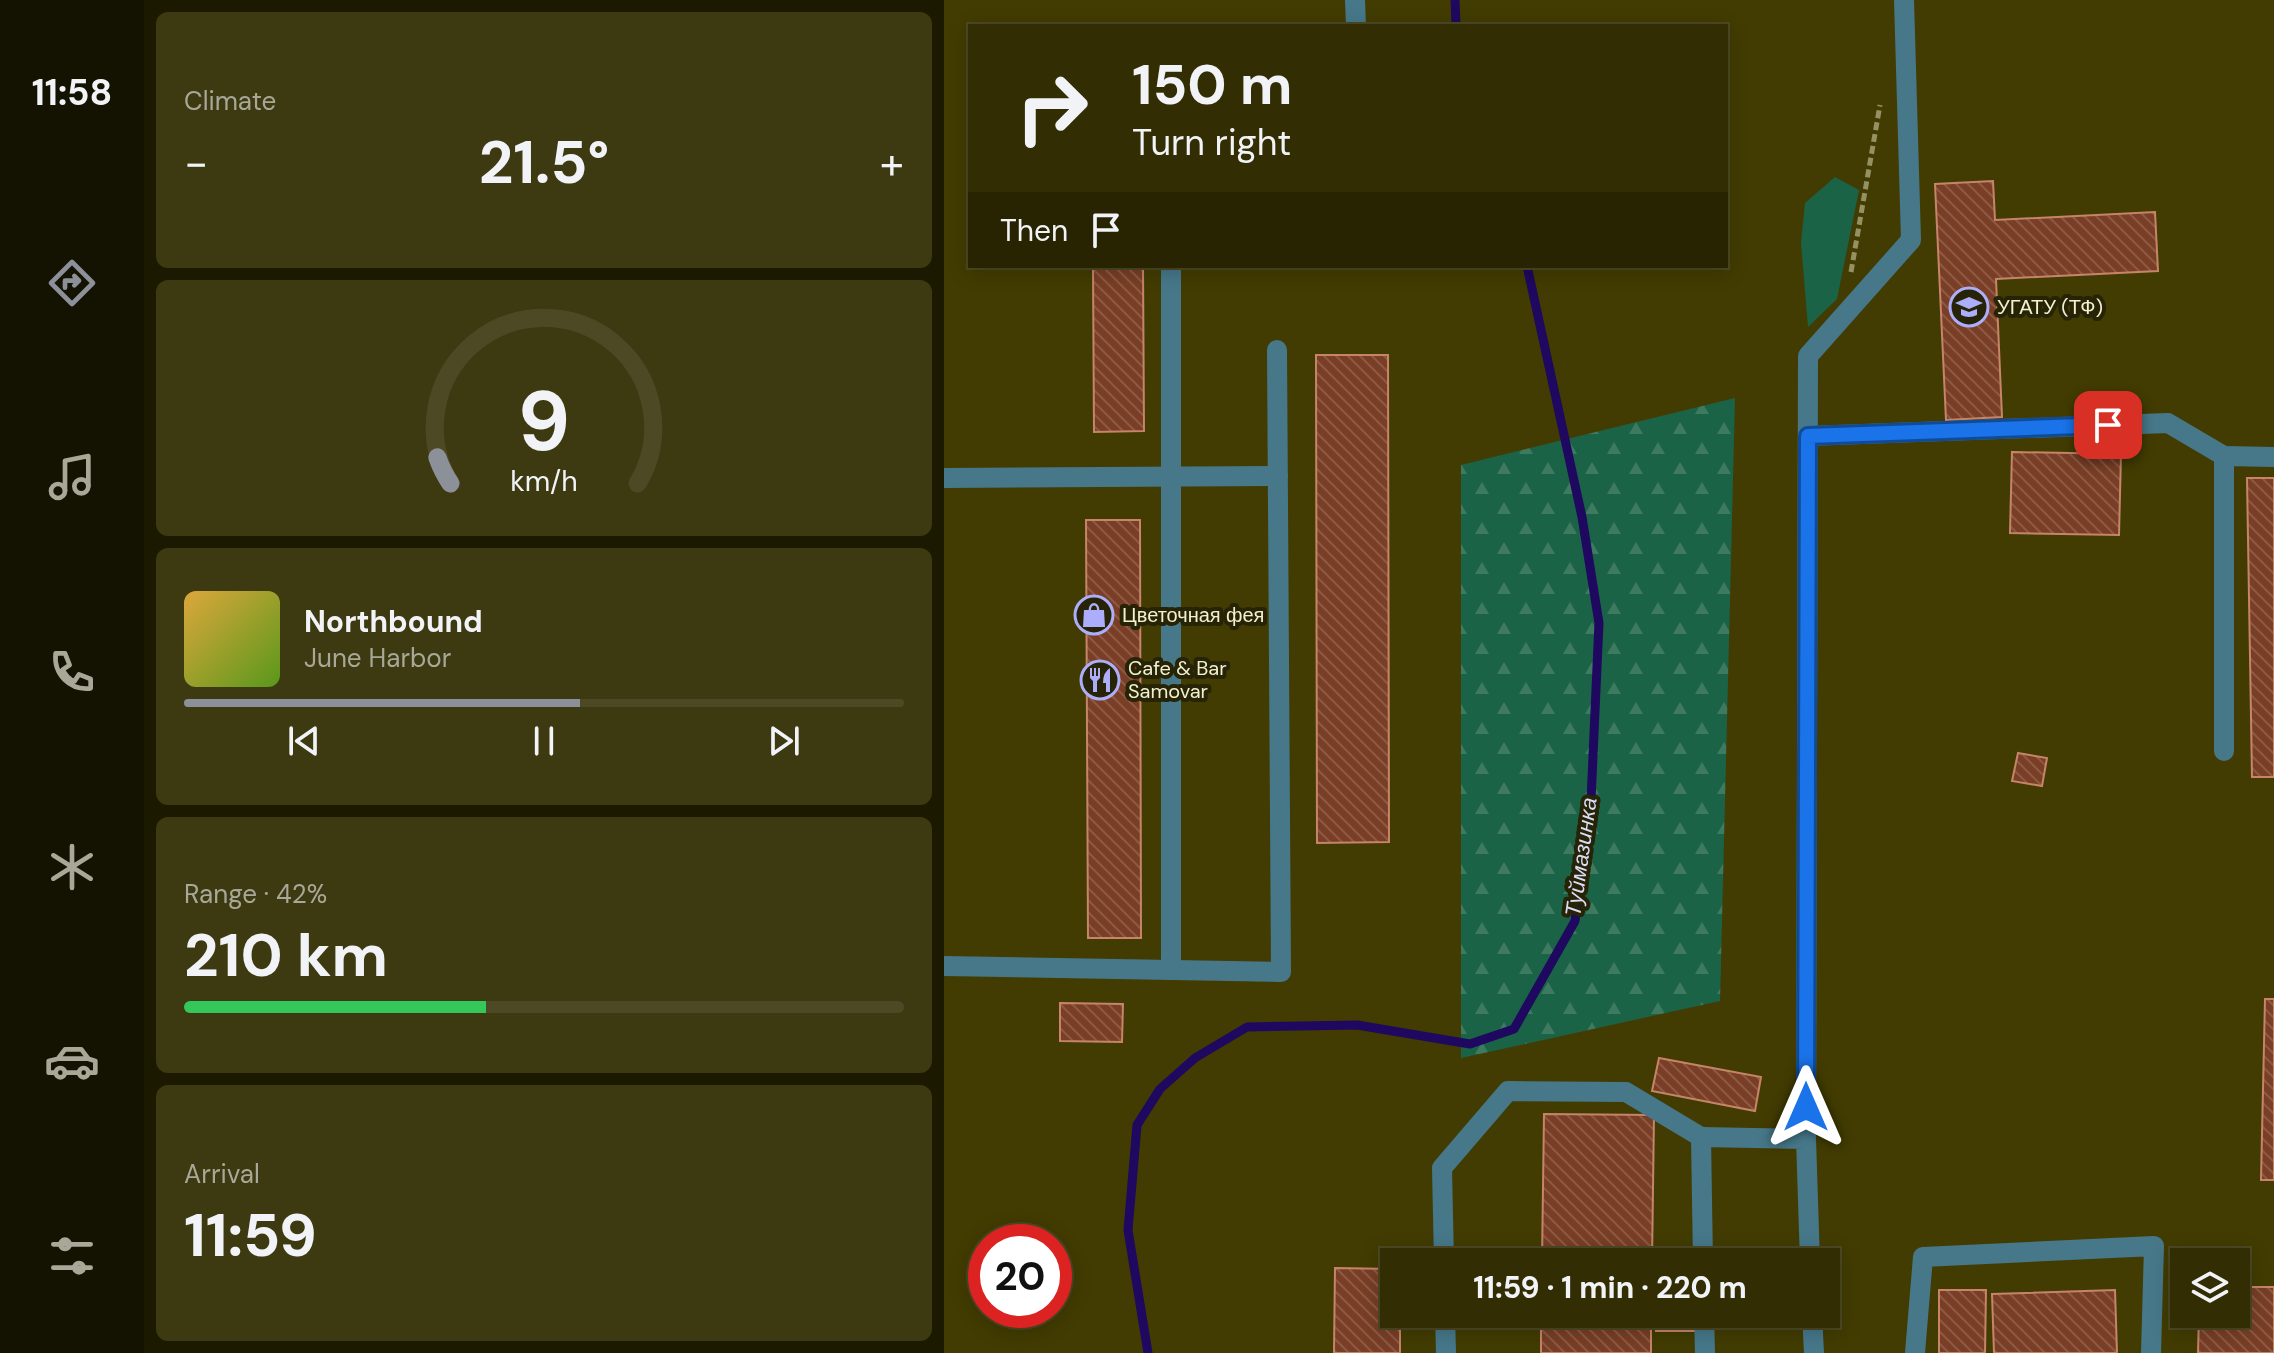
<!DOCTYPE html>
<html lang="en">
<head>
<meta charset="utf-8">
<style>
	body { margin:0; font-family:"DM Sans",sans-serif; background:#3d3911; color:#f1f3f6; height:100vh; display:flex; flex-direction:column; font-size:30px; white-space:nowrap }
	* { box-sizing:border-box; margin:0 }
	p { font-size:26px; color:#a8a899 }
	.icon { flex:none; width:44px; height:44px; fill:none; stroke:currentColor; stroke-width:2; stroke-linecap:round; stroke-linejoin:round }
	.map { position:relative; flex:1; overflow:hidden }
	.sheet { display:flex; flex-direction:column; gap:12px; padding:12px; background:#1c1901; width:800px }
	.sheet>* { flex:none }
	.hud { position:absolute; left:24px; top:24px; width:760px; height:244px; border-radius:0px; box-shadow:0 4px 20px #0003,0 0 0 2px #4d4924; background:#322d02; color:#f1f3f6; overflow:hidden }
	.buttons { position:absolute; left:1226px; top:1248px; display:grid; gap:16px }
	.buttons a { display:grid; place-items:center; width:80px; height:80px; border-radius:0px; background:#322d02; box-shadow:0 4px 20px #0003,0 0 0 2px #4d4924; font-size:40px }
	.speed { position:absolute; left:24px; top:1224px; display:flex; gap:16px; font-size:40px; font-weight:700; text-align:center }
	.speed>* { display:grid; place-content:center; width:104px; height:104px; border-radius:50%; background:#322d02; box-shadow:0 4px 20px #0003,0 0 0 2px #4d4924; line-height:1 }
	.speed .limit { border:12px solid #d22; background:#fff; color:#111 }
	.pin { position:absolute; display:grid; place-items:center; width:68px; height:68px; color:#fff; margin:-34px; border-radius:16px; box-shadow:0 4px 12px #0006 }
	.me { position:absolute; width:88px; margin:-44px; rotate:0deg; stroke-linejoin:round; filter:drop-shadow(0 0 6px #0008) }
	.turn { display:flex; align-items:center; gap:28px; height:168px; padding:0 32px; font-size:36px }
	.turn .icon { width:104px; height:104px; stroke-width:2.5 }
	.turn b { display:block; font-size:56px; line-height:68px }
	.then { display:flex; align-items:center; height:76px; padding:0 32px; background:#0003; gap:16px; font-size:30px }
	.big { font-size:60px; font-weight:700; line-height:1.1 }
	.sheet .widget { flex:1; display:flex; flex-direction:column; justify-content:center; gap:12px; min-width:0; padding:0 28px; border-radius:12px; background:#3d3911 }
	.sheet .dial { align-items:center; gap:0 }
	.dial svg { height:208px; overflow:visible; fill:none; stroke:#4d4924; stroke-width:7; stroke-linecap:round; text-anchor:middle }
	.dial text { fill:#f1f3f6; stroke:none }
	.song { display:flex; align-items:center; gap:24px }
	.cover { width:96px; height:96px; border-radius:12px; background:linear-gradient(135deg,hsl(40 70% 55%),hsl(90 70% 35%)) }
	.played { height:8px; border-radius:4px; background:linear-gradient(90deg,#8c9099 55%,#4d4924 55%) }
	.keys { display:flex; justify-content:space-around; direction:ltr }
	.heat { display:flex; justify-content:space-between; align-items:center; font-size:44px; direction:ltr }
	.charge { height:12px; border-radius:6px; background:linear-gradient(90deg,#34c759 42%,#4d4924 0) }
	.trip { position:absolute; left:436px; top:1248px; width:460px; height:80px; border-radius:0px; background:#322d02; box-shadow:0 4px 20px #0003,0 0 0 2px #4d4924; font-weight:700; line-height:80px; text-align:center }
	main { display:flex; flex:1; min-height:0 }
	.dock { display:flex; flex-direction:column; width:144px; justify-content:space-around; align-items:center; background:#141201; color:#a8a899 }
	.dock .icon { width:56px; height:56px }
	.dock .active { color:#8c9099 }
	.dock b { font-size:36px; color:#f1f3f6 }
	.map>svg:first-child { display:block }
</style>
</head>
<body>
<main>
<nav class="dock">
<b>11:58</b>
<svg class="icon active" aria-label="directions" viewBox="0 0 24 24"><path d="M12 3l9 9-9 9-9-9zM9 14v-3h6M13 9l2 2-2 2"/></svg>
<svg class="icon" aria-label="music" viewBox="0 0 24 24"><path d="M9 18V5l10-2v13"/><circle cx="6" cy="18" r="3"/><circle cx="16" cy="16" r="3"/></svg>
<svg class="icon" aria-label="phone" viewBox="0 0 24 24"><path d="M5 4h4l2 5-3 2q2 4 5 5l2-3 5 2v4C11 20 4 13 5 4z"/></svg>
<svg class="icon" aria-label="climate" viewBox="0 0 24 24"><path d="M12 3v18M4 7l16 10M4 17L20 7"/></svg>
<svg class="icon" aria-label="car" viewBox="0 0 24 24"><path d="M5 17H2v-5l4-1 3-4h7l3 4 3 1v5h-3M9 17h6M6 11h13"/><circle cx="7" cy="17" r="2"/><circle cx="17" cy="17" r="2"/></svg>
<svg class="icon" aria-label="filters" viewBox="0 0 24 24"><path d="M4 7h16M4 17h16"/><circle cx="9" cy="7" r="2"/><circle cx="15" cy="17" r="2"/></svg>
</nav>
<section class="sheet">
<div class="widget"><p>Climate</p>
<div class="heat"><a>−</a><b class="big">21.5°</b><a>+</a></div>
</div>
<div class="widget dial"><svg viewBox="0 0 100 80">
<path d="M14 69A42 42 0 1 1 86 69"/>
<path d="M14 69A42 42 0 0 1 9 59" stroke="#8c9099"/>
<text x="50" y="56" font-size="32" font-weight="700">9</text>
<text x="50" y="72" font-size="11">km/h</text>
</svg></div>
<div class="widget">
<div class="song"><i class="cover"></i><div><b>Northbound</b><p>June Harbor</p></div></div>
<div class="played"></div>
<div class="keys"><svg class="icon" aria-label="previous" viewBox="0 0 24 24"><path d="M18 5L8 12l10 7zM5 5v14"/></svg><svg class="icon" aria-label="pause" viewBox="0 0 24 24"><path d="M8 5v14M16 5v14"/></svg><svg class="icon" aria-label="next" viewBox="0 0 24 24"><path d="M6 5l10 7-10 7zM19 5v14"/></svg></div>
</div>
<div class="widget"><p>Range · 42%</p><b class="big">210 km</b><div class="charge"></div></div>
<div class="widget"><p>Arrival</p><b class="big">11:59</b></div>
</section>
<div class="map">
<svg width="1330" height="1353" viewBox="0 0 1330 1353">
	<defs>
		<pattern id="forest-firs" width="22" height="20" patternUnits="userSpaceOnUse" patternTransform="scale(2)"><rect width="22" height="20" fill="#1b6347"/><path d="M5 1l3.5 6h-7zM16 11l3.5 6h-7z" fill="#3d7a60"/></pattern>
		<pattern id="building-back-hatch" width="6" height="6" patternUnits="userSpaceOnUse" patternTransform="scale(2)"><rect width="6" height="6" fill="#793e25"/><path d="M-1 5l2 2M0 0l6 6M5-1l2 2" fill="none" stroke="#8c5a43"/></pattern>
	</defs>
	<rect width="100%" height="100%" fill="#423c02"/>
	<!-- green -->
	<path fill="#1b6347" d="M891,177l24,13 -22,109 -29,28 -7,-84 4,-40z"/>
	<!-- forest -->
	<path fill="url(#forest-firs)" d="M791,398l-15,603 -259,57v-593z"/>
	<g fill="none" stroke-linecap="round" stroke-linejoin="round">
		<!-- stream -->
		<g stroke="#1f085f" stroke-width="9">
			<path d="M511,0l1,26"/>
			<path d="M204,1353l-20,-123 9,-105 23,-36 35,-31 52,-31 110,-2 113,19 44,-15 61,-108 16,-121 8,-177 -17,-106 -55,-251"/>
		</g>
	</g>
	<!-- building -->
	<g fill="url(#building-back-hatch)" stroke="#c68469" stroke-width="2">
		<path d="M1049,181l2,39 160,-8 3,59 -162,8 6,138 -56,3 -11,-236z"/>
		<path d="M149,266h50l1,165 -50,1z"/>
		<path d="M372,355h72l1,487 -72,1z"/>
		<path d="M1068,452l109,2 -2,81 -109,-2z"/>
		<path d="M1303,478h27v299h-22z"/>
		<path d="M142,520h54l1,418h-53z"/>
		<path d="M1074,753l29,5 -5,28 -30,-5z"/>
		<path d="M1321,999h9v181h-13z"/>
		<path d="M116,1003l63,1 -1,38 -62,-1z"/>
		<path d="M715,1058l102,19 -6,34 -103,-20z"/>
		<path d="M600,1114l110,1 -2,147h-110z"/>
		<rect x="711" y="1247" width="41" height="15"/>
		<path d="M391,1268l59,1v45h6v39h-66z"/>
		<path d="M1292,1287h38v66h-76l1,-39h37z"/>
		<path d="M995,1290h47l-1,63h-46z"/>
		<path d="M1171,1290l2,63h-123l-2,-59z"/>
		<rect x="597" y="1314" width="110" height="39"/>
		<rect x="712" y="1314" width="40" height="17"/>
	</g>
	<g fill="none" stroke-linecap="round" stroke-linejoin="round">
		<!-- path -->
		<path stroke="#969163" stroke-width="5" stroke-dasharray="8 4" stroke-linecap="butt" d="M907,272l29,-167"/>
		<!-- minor -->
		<g stroke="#46788a" stroke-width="20">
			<path d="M411,0l1,26"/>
			<path d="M864,436l360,-13 56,33"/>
			<path d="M0,478l334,-2"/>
			<path d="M1280,751v-295l50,1"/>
			<path d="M0,966l337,6 -4,-622"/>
			<path d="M227,970v-704"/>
			<path d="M862,1139l2,-783 103,-116 -7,-240"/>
			<path d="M500,1262l-2,-94 66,-77 118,1 75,45"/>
			<path d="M759,1262l-2,-125 105,2 4,123"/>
			<path d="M501,1314l1,39"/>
			<path d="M760,1314l1,39"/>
			<path d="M868,1314l2,39"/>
			<path d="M971,1353l8,-96 231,-11 -3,107"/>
		</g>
	</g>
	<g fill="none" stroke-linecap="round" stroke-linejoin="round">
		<defs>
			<path id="route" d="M862,1107l2,-671 300,-11"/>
		</defs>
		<!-- route casing -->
		<use href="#route" stroke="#114b97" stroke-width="20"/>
		<!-- route -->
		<use href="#route" stroke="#1a73e8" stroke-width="14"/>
	</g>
	<!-- icons -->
	<defs>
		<symbol id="university-ring" viewBox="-11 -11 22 22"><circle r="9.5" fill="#262306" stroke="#adaefb" stroke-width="1.5"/><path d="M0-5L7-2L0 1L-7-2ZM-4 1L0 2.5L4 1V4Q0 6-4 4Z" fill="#adaefb"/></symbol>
		<symbol id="shop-ring" viewBox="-11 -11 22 22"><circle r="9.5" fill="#262306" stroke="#adaefb" stroke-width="1.5"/><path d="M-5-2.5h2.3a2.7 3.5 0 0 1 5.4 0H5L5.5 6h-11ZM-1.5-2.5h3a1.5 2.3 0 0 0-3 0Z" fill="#adaefb"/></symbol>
		<symbol id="restaurant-ring" viewBox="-11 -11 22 22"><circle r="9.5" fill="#262306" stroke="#adaefb" stroke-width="1.5"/><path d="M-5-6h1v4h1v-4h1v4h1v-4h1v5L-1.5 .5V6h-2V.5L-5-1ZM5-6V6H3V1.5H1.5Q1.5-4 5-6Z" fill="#adaefb"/></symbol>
	</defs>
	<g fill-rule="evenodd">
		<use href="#university-ring" x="1003" y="285" width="44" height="44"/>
		<use href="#shop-ring" x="128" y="593" width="44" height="44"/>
		<use href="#restaurant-ring" x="134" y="658" width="44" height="44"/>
	</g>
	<g text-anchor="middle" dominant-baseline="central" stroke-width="8" stroke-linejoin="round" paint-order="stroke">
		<!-- poi labels -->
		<g font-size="20" fill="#f3f0ce" stroke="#262306" text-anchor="start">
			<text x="1053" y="307">УГАТУ (ТФ)</text>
			<text x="178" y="615">Цветочная фея</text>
			<text x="184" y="668">Cafe &amp; Bar<tspan x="184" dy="23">Samovar</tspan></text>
		</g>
		<!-- water labels -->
		<g font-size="22" font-style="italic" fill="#dbdcf5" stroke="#262306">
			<text transform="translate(637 857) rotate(-82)">Туймазинка</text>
		</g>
	</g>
</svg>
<div class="buttons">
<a><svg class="icon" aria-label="layers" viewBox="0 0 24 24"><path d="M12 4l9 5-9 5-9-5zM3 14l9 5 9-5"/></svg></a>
</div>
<div class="speed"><div class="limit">20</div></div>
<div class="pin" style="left:1164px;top:425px;background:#d93025"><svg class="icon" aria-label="arrive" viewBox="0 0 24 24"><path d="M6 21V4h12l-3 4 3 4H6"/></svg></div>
<svg class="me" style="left:862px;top:1107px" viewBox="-20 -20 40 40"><path d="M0-17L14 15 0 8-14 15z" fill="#1a73e8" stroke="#fff" stroke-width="4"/></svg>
<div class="trip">11:59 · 1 min · 220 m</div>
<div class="hud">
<div class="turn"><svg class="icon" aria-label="right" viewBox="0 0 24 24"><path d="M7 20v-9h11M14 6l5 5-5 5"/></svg><div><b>150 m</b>Turn right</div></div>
<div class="then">Then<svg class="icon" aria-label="arrive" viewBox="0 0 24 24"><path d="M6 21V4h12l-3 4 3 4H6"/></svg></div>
</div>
</div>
</main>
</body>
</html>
